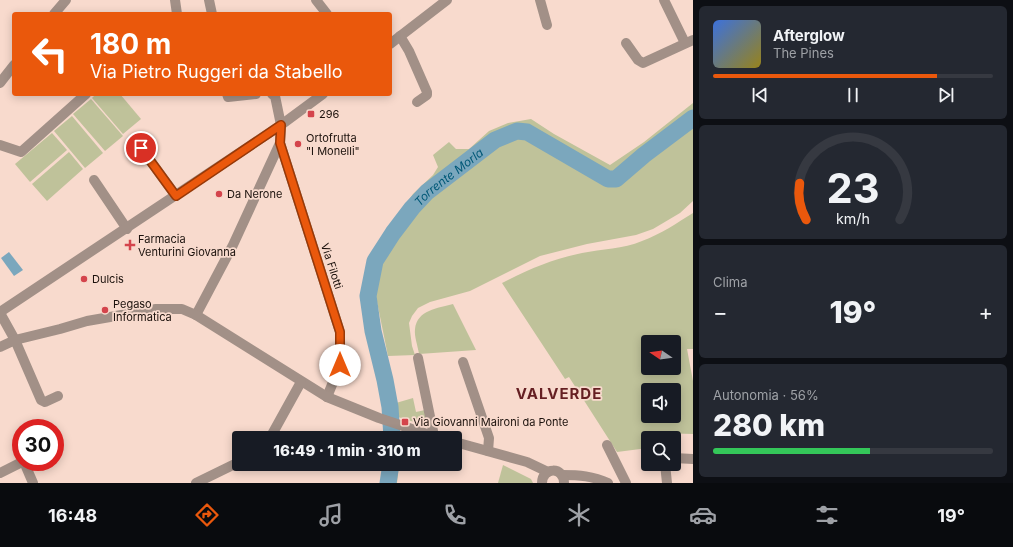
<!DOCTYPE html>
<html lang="it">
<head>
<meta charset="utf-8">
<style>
	body { margin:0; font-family:Inter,sans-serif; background:#242831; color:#f1f3f6; height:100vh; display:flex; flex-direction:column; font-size:15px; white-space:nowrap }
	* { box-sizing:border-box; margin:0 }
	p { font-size:13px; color:#9ea1a6 }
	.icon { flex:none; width:22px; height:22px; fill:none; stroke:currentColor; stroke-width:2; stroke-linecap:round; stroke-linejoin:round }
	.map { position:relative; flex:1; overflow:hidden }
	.drawer { display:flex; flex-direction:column; gap:6px; padding:6px; background:#0d0f14; width:320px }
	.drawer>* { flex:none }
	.guide { position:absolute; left:12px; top:12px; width:380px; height:84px; border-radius:4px; box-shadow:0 2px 10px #0003; background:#ea580c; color:#fff; overflow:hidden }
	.needle { width:26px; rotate:283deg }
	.tools { position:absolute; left:641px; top:335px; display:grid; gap:8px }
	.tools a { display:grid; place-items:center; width:40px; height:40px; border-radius:4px; background:#171b24; box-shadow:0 2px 10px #0003; font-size:20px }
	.speed { position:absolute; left:12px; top:419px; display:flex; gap:8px; font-size:20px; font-weight:700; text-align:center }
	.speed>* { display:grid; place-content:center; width:52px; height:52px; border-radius:50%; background:#171b24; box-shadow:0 2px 10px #0003; line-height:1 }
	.speed .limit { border:6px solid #d22; background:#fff; color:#111 }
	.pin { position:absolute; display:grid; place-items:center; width:34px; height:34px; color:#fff; margin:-17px; border:2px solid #fff; border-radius:50%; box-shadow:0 1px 4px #0007 }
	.me { position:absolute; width:44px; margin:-22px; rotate:0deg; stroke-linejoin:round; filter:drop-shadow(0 0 3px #0008) }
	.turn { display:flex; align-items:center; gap:14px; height:84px; padding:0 12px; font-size:18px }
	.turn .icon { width:52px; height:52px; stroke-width:2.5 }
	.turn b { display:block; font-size:28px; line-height:34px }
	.big { font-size:30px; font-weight:800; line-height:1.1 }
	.drawer .widget { flex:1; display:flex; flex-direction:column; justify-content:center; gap:6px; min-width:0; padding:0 14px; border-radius:6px; background:#242831 }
	.drawer .dial { align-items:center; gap:0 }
	.dial svg { height:104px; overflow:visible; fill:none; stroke:#363941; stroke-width:7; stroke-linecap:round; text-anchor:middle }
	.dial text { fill:#f1f3f6; stroke:none }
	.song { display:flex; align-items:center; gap:12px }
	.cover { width:48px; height:48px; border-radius:6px; background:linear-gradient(135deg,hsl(220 70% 55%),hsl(50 70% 35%)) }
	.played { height:4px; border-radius:2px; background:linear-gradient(90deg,#ea580c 80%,#363941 80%) }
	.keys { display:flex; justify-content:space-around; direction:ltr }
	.heat { display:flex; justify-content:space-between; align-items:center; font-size:22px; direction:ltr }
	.charge { height:6px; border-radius:3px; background:linear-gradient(90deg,#34c759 56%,#363941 0) }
	.trip { position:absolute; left:232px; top:431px; width:230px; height:40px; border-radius:4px; background:#171b24; box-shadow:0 2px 10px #0003; font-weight:800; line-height:40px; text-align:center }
	.dock { display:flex; height:64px; justify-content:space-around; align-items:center; background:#090b0e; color:#9ea1a6 }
	.dock .icon { width:28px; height:28px }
	.dock .active { color:#ea580c }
	.dock b { font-size:18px; color:#f1f3f6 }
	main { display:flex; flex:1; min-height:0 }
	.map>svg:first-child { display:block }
</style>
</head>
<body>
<main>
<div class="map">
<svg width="693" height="483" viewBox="0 0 693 483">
	<rect width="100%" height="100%" fill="#f8dacd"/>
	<!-- green -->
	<g fill="#bfc29a" fill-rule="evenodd">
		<path d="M96,94h24l21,25 -18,15 -31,-36z"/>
		<path d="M91,99l32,37 -18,15 -32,-37z"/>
		<path d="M693,103v98l-13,12 -27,16 -17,6 -49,9 -47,12 -70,35 -40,11 -12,6 -6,8 -3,7 3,23 3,9 -27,1 -13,-64 7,-31 9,-16 14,-20 -14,1 22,-32 20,-19 5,-8 -5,-12 16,-13 7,7h13l20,-18 19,-8 23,-4 23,15 56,31 34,-23z"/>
		<path d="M72,116l31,37 -18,15 -31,-37z"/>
		<path d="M52,133l15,17 -37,32 -15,-18z"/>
		<path d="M69,152l14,17 -36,32 -15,-17z"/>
		<path d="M693,213v136h-6l6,32v53l-37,-1 1,5h-9v10l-31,4 -48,-75 -4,2 -63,-96c27,-14 51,-24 80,-30 20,-4 41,-4 60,-12 19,-7 35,-18 51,-28zM648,342h26v26h-26zM648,390h26v26h-26z"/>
		<path d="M453,304l23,46 -57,4c-1,-7 -5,-18 -4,-25 2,-19 23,-21 38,-25z"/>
		<path d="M413,398l3,14 9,-2 2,16 -29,-9 -2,-14z"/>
		<path d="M386,464h13l-2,19h-15l4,-11z"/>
		<path d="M503,465l28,14 2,4h-35z"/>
	</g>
	<!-- water -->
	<path fill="#7ba7bd" d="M9,252l14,18 -9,6 -13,-18z"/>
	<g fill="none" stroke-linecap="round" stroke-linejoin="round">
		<!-- river -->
		<g stroke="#7ba7bd" stroke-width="17">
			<path id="s1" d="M392,438l-2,-31 -5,-27 -12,-49 -5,-35 7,-35 18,-28 19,-25 15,-16 68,-52 22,-9 10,1 81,47h8l28,-24 49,-37"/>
			<path d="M388,483l3,-19"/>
		</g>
		<!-- minor -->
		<g stroke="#a29087" stroke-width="10">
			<path d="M175,0l2,14"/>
			<path d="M209,0l3,14"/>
			<path d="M316,0l11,14"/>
			<path d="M540,0l7,25"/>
			<path d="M664,0l21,43"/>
			<path d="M54,14l12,-14"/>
			<path d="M400,36l9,15 18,41v3l-10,7"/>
			<path d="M626,43l12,17 5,3 50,-23"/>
			<path d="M0,83l14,-18"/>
			<path d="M227,94l1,3 28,-3"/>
			<path d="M280,143l60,189v33l-13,32"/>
			<path d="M0,145l21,7 65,-58"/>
			<path d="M141,148l35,48"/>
			<path d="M94,180l33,49"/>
			<path d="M0,313l15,27 26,60 4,2 13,-6"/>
			<path d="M196,315l37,-70 47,-102 1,-18 -6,-29 -3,-2"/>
			<path d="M0,347l15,-7 45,-11 27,-8 69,-12h26l14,6 131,82 52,21 60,20"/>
			<path d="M418,358l16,78"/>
			<path d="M463,362l26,76 -1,13"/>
			<path d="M270,438l31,-56"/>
			<path d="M455,442l72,20 21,10"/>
			<path d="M607,445l19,38"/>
			<path d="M674,458l19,1"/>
			<path d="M24,462l9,21"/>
			<path d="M665,464l2,19"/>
			<path d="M0,473l22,-11"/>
			<path d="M562,475c17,0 31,1 46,8"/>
			<path d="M196,483l43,-21"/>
			<path d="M542,483c0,-16 22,-17 22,0"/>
		</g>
		<!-- tertiary -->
		<g stroke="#a29087" stroke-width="10">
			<path d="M390,44l57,-44"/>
			<path d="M0,312l281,-187 42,-31"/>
		</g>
	</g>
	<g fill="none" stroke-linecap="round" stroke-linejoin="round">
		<defs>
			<path id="route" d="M141,148l35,48 105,-71 -1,18 60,189v33"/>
		</defs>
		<!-- route casing -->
		<use href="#route" stroke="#983908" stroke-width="10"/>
		<!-- route -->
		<use href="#route" stroke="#ea580c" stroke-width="7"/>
	</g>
	<!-- markers -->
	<g fill="#d4444c" stroke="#f8dacd" stroke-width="1.5">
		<rect x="307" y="110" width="8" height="8" rx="2"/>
		<circle cx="298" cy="144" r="4"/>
		<circle cx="219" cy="194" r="4"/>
		<path d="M128 239h4v4h4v4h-4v4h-4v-4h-4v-4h4z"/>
		<circle cx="84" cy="279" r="4"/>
		<circle cx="105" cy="310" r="4"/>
		<rect x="401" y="418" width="8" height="8" rx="2"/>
	</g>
	<g text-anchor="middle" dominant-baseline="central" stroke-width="3.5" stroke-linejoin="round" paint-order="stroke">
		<!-- poi labels -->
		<g font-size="11" fill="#1b110c" stroke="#f8dacd" text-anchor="start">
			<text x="319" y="114">296</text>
			<text x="306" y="138">Ortofrutta<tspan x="306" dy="13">"I Monelli"</tspan></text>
			<text x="227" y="194">Da Nerone</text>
			<text x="138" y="239">Farmacia<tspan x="138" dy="13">Venturini Giovanna</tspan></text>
			<text x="92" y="279">Dulcis</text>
			<text x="113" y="304">Pegaso<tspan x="113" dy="13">Informatica</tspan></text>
			<text x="413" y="422">Via Giovanni Maironi da Ponte</text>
		</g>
		<!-- street labels -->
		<g font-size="11" fill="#1b110c" stroke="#f8dacd">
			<text transform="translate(332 266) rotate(72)">Via Filotti</text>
		</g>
		<!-- water labels -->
		<g font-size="12" font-style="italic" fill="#005877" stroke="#f8dacd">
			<text stroke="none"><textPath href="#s1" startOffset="293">Torrente Morla</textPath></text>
		</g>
		<!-- district labels -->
		<g font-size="15" font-weight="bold" letter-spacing="1" fill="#651f22" stroke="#f8dacd">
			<text x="559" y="393">VALVERDE</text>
		</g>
	</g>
</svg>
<div class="tools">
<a><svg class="needle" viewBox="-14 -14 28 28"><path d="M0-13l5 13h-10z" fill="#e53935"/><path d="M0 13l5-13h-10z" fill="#9ea1a6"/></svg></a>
<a><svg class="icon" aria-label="sound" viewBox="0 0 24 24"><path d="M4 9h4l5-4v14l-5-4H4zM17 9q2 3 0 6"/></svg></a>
<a><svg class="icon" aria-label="search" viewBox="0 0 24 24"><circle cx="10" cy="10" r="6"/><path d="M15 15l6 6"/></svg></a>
</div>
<div class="speed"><div class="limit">30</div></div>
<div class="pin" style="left:141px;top:148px;background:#d93025"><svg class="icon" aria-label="arrive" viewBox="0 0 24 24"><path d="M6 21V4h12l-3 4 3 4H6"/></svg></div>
<svg class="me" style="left:340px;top:365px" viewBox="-20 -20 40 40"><circle r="19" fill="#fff"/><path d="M0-13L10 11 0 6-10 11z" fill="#ea580c"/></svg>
<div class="trip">16:49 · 1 min · 310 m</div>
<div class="guide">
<div class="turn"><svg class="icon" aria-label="left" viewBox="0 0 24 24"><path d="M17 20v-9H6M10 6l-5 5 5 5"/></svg><div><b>180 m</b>Via Pietro Ruggeri da Stabello</div></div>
</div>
</div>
<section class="drawer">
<div class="widget">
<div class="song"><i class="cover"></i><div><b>Afterglow</b><p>The Pines</p></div></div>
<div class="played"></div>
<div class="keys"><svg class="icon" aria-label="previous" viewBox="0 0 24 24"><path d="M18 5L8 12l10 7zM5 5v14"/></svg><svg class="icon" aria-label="pause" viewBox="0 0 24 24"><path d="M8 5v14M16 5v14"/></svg><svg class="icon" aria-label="next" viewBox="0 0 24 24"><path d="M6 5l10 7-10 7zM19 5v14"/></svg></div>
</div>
<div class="widget dial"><svg viewBox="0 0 100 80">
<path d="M14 69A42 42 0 1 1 86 69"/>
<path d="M14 69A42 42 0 0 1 9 41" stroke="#ea580c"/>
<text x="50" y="56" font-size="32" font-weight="700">23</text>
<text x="50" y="72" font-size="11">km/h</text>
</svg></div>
<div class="widget"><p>Clima</p>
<div class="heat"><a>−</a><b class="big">19°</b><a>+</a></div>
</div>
<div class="widget"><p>Autonomia · 56%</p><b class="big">280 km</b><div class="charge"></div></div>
</section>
</main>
<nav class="dock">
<b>16:48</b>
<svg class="icon active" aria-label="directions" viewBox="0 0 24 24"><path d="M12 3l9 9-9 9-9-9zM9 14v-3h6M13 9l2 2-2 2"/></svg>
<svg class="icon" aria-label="music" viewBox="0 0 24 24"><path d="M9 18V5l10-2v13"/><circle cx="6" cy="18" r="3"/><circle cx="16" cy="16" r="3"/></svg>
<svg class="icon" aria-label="phone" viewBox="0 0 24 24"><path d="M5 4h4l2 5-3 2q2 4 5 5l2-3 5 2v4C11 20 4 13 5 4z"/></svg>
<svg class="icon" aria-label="climate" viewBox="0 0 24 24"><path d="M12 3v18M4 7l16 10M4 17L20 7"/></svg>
<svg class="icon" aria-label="car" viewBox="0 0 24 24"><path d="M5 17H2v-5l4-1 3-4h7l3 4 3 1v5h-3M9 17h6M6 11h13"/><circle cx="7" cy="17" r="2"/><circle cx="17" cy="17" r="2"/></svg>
<svg class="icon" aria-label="filters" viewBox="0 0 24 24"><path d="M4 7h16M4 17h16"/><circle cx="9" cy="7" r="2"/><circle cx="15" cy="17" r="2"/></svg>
<b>19°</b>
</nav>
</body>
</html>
